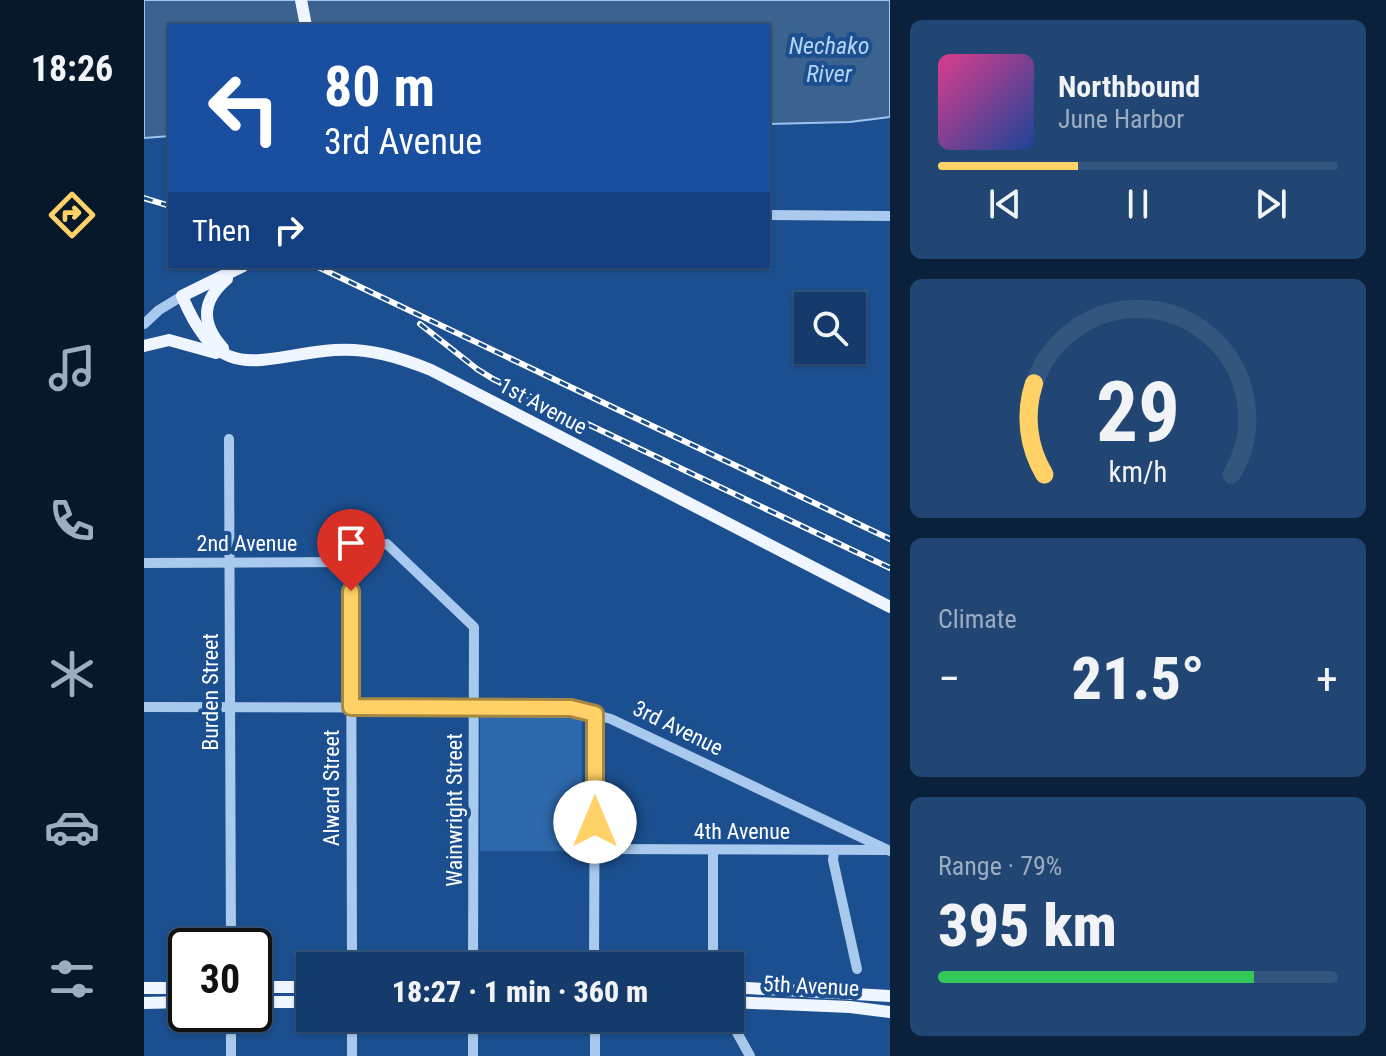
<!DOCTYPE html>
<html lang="en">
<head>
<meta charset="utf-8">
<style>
	body { margin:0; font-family:"Roboto Condensed",sans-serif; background:#214673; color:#f1f3f6; height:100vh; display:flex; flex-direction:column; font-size:30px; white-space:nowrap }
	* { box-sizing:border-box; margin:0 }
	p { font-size:26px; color:#9dadc1 }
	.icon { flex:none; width:44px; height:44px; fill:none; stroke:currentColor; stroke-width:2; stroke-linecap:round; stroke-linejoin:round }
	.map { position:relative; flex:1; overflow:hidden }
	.side { display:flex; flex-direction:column; gap:20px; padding:20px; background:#0b203b; width:496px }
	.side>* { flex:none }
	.guide { position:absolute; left:24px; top:24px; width:602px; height:244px; border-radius:0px; box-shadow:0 2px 6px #0004,0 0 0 2px #33557e; background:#1a4fa0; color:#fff; overflow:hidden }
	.buttons { position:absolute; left:650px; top:292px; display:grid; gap:16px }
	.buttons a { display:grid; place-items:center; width:72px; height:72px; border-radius:0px; background:#143b6b; box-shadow:0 2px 6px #0004,0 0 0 2px #33557e; font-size:40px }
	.speed { position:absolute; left:24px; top:928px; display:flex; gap:16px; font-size:40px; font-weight:700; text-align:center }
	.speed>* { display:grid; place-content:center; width:104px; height:104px; border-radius:50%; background:#143b6b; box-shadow:0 2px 6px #0004,0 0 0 2px #33557e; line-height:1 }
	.speed .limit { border:4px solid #111; border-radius:12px; background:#fff; color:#111 }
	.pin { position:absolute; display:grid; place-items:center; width:68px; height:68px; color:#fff; margin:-82px -34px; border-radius:50% 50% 50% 0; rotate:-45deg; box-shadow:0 0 8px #0007 }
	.pin .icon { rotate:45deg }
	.me { position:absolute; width:88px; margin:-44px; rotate:0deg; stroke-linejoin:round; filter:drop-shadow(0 0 6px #0008) }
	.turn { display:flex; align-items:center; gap:28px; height:168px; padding:0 24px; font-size:36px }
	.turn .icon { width:104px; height:104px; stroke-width:2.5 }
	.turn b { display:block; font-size:56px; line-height:68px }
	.then { display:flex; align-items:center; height:76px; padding:0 24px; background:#0003; gap:16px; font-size:30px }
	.big { font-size:60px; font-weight:800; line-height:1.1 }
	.side .card { flex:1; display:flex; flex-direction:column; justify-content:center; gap:12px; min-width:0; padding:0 28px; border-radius:12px; background:#214673 }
	.side .dial { align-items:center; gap:0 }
	.dial svg { height:208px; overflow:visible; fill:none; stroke:#33557e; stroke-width:7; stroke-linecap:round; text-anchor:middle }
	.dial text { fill:#f1f3f6; stroke:none }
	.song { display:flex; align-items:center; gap:24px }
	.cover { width:96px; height:96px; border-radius:12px; background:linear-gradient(135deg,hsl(330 70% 55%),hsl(220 70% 35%)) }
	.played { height:8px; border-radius:4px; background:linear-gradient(90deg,#ffd166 35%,#33557e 35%) }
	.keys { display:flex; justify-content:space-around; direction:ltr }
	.heat { display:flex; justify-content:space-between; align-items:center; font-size:44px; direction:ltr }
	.charge { height:12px; border-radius:6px; background:linear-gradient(90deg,#34c759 79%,#33557e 0) }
	.trip { position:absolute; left:152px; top:952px; width:448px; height:80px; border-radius:0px; background:#143b6b; box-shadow:0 2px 6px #0004,0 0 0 2px #33557e; font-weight:800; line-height:80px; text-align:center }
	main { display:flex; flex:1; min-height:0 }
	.tab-bar { display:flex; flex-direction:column; width:144px; justify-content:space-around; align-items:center; background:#08182b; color:#9dadc1 }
	.tab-bar .icon { width:56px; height:56px }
	.tab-bar .on { color:#ffd166 }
	.tab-bar b { font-size:36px; color:#f1f3f6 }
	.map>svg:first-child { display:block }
</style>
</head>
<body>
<main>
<nav class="tab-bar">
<b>18:26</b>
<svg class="icon on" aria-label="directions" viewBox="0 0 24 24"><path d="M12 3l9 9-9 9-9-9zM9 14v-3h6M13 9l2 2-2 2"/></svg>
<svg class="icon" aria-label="music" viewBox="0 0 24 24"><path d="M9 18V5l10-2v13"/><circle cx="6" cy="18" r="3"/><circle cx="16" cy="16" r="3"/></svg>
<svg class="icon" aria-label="phone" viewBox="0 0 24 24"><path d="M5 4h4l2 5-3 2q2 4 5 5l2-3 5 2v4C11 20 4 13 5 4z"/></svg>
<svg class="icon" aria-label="climate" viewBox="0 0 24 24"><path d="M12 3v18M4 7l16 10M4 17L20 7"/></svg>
<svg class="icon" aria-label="car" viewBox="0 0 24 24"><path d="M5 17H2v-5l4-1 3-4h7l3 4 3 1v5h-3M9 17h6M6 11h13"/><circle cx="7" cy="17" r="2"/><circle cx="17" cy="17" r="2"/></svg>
<svg class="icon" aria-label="filters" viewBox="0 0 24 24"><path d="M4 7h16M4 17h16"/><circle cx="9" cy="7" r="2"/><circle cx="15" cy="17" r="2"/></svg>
</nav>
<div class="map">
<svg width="746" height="1056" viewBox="0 0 746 1056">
	<rect width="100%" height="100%" fill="#1b4f8f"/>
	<!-- green -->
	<path fill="#2e69ad" d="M438,716v135h-102v-134z"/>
	<!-- water -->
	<path fill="#3c6290" stroke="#9cc4f0" stroke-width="2" d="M0,0h746v117l-40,5 -82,2v-98h-598v110l-26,2z"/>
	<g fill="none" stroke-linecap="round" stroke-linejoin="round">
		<!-- minor -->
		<g stroke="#a9c9ee" stroke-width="10">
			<path d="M624,215l122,1"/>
			<path d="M0,324l15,-14 23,-14"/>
			<path d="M85,439l2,507"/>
			<path d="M207,562v-6l18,-10 18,-2 87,83 -1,339"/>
			<path d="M207,562l1,404"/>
			<path d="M0,563l207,-1"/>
			<path d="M0,707l427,1 40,11 279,132"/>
			<path d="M451,849l290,1"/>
			<path d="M569,851v103"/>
			<path d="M690,851l-1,9 24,109"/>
			<path d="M450,966l1,-252"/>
			<path d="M87,1014v42"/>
			<path d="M451,1018v38"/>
			<path d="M585,1018l21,38"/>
			<path d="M208,1056v-38"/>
			<path d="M329,1056v-38"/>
		</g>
		<!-- major -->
		<g stroke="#f0f6ff" stroke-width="12">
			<path d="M157,0l5,26"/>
			<path d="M99,266l-61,30c39,92 75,60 153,54 34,-2 64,7 96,20l459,237"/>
			<path d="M0,346l25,-6 47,13"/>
			<path d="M79,348c-22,-24 -22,-47 4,-69"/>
			<path d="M110,987h56"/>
			<path d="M586,987l160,9"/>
			<path d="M0,988h42"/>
			<path d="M110,1002h56"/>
			<path d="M586,1002l120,5 40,5"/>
			<path d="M0,1003l42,-1"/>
		</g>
		<defs>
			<g id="rail">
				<path d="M0,198l26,8"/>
				<path d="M172,266l574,273"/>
				<path d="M276,324l57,45 16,10 397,189"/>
			</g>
		</defs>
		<!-- rail casing -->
		<use href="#rail" stroke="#fff" stroke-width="6"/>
		<!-- rail -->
		<use href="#rail" stroke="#1b4f8f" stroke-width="3" stroke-dasharray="9" stroke-linecap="butt"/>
	</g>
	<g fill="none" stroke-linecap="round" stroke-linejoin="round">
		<defs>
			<path id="route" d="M207,591v116l220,1 24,6v108"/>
		</defs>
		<!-- route casing -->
		<use href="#route" stroke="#a68842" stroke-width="20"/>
		<!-- route -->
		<use href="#route" stroke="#ffd166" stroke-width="14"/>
	</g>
	<g text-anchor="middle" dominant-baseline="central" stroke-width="8" stroke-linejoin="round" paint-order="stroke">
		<!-- street labels -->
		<g font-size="22" fill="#fff" stroke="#1b4f8f">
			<text transform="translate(399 406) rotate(28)">1st Avenue</text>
			<text x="103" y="543">2nd Avenue</text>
			<text transform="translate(66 692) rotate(-90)">Burden Street</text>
			<text transform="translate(534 728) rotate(26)">3rd Avenue</text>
			<text transform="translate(187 788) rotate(-90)">Alward Street</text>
			<text transform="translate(310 810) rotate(-90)">Wainwright Street</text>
			<text x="598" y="831">4th Avenue</text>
			<text transform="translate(667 986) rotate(3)">5th Avenue</text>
		</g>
		<!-- water labels -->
		<g font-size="24" font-style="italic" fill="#b5d3f5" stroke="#1b4f8f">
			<text x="685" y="46">Nechako<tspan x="685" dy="28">River</tspan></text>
		</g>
	</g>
</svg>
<div class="buttons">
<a><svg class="icon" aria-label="search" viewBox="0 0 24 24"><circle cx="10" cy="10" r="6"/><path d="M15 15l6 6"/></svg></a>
</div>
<div class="speed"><div class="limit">30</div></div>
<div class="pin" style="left:207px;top:591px;background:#d93025"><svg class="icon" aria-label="arrive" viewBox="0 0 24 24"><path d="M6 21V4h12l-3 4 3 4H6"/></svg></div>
<svg class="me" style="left:451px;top:822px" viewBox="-20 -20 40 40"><circle r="19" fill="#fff"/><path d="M0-13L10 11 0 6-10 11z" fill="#ffd166"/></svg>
<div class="trip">18:27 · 1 min · 360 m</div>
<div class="guide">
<div class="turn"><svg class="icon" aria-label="left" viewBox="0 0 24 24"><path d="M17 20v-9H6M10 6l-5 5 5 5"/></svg><div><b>80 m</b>3rd Avenue</div></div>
<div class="then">Then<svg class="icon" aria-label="right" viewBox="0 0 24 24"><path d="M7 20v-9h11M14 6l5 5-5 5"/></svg></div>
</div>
</div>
<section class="side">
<div class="card">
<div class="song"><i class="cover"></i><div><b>Northbound</b><p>June Harbor</p></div></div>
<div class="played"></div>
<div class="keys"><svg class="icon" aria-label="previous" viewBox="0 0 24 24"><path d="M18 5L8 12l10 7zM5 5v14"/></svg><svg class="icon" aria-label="pause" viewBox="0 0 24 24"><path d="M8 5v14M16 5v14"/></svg><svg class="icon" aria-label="next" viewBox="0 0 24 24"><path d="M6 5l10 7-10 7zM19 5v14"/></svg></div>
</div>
<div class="card dial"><svg viewBox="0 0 100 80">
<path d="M14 69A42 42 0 1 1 86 69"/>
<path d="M14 69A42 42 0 0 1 10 34" stroke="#ffd166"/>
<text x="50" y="56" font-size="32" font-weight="700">29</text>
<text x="50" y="72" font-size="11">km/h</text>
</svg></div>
<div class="card"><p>Climate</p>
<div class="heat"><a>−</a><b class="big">21.5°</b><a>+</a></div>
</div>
<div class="card"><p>Range · 79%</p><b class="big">395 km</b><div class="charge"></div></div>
</section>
</main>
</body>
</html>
